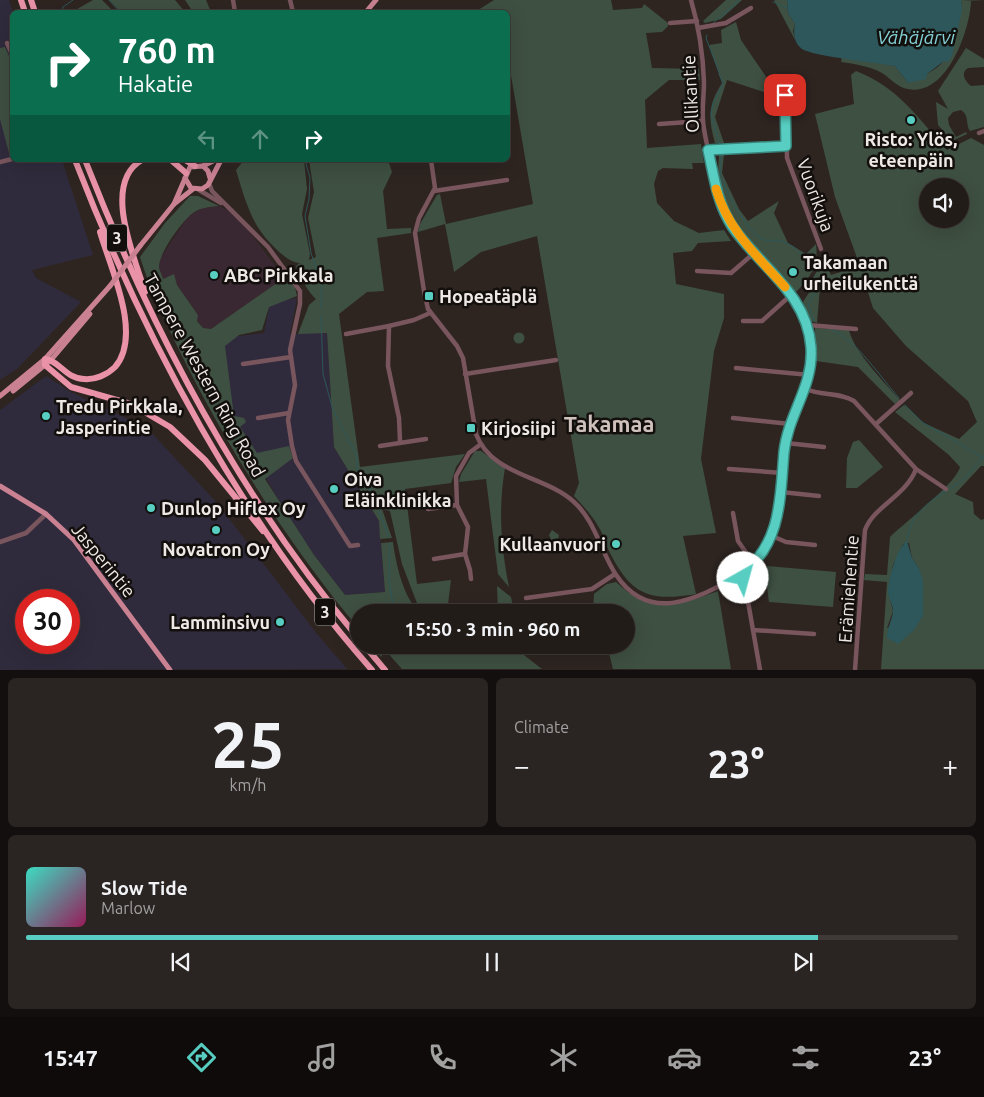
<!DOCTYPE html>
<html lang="en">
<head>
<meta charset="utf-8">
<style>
	body { margin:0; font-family:Ubuntu,sans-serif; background:#2a2522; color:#f1f3f6; height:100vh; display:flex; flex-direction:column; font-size:19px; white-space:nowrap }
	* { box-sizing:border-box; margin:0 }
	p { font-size:16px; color:#a2a1a2 }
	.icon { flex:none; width:28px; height:28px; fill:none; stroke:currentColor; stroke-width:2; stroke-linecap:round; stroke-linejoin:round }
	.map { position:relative; height:670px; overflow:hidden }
	.panel { display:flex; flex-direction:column; gap:8px; padding:8px; background:#130f0e; flex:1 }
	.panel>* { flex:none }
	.hud { position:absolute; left:10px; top:10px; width:500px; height:152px; border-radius:8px; box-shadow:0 5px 20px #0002,0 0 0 1px #3f3a38; background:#0b6e4f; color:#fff; overflow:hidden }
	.buttons { position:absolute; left:919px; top:178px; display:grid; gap:10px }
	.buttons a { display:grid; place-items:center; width:50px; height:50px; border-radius:50%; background:#221c19; box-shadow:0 5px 20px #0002,0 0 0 1px #3f3a38; font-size:25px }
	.speed { position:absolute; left:15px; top:589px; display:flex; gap:10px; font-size:25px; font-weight:700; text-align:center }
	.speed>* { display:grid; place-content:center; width:65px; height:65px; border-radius:50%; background:#221c19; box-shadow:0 5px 20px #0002,0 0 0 1px #3f3a38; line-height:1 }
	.speed .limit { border:8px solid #d22; background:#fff; color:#111 }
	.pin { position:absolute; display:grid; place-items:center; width:42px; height:42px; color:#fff; margin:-21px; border-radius:10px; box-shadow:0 2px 8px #0006 }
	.me { position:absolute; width:55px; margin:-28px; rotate:38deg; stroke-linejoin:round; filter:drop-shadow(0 0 4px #0008) }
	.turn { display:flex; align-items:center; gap:18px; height:105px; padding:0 25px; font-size:22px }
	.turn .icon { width:65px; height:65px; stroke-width:2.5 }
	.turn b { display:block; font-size:35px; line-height:42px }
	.lanes { display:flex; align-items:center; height:48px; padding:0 25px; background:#0003; justify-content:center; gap:25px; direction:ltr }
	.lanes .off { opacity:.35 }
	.big { font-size:38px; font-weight:700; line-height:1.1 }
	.panel .widget { flex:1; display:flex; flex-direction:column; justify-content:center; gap:8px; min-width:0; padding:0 18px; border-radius:8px; background:#2a2522 }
	.panel .dial { align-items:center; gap:0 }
	.dial b { font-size:65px; line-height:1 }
	.song { display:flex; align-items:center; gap:15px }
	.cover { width:60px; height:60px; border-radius:8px; background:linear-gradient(135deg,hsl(170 70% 55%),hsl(330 70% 35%)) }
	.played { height:5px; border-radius:2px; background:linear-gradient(90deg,#57cec1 85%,#3f3a38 85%) }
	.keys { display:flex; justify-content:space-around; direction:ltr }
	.heat { display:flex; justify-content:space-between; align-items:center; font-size:28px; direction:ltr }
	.panel .tiles { flex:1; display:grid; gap:8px; grid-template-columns:1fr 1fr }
	.widget:last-child { grid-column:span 2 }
	.trip { position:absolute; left:350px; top:604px; width:285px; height:50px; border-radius:25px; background:#221c19; box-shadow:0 5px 20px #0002,0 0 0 1px #3f3a38; font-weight:700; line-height:50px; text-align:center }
	.tab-bar { display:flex; height:80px; justify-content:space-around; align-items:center; background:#0e0b0a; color:#a2a1a2 }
	.tab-bar .icon { width:35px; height:35px }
	.tab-bar .current { color:#57cec1 }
	.tab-bar b { font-size:22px; color:#f1f3f6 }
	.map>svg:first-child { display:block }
</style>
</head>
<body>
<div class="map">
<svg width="984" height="670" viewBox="0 0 984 670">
	<rect width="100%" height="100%" fill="#2e2521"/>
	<!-- commercial -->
	<path fill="#392832" d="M219,206l9,4 22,22 34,46 -73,51 -8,-1 -6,-8 1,-5 -21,-30 -3,-10 -11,4 -4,-10 1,-10 26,-40 8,-7 11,-5z"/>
	<!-- industrial -->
	<g fill="#302b3c" fill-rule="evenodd">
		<path d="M0,0h9l4,12 -1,148h50l31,95 -61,15 4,8 45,24 -64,67 -17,11z"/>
		<path d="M297,298l-7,36 37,-2 7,115 45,74 6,71 -40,3 -31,-40 -31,-47 -51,-90 -11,-80 43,-5 6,-31z"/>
		<path d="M46,376l25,16 76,36 71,76 99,130 30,35 -347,1v-260zM26,600h43v42h-43z"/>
	</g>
	<!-- green -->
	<g fill="#3e5042" fill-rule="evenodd">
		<path d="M93,0h9l12,12h-42z"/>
		<path d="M109,0h66l10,12h-64z"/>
		<path d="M185,0h21l5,12h-18z"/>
		<path d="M494,0h117l2,10 29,-2 2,-4 24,19v3l-6,6 -16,1 6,35 47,1 1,11h-31l-24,20 2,48 54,-4 3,19h-12l1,6 -30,-1 -5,3 -4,13 3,19 17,18 25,12 25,-3 7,11 -33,2 -6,8 -19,2 3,31 48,10v24l-10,33 -13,108 15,74 -33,3 13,58c-47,8 -65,1 -87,-43 -4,-8 -6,-18 -11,-25 -6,-11 -16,-21 -24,-30l5,-13 -42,-247 -56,16 -27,20 -9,-48 -27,8 2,-8 17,-29 3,-1 6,30 87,-20 -25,-146v-46h-33z"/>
		<path d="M726,0h16l-21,19 -16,4 -2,-2z"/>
		<path d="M774,0h13l1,13 7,11 -2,7 2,9z"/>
		<path d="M961,0l23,1h-13c-1,29 -24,96 -63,88 -10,-1 -18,-11 -26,-16 -13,-7 -27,-9 -41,-11l1,-6 53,10 13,17c12,-6 29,-12 36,-23 9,-13 19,-46 17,-60z"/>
		<path d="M736,22l5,18 32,47 8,4 1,7 -55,-18 -12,37 9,26h-9c-7,-25 -7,-38 7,-60l-13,-38 13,-2 -1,-13z"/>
		<path d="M5,47l7,16v90h-3l-9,-34v-71z"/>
		<path d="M966,48l18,11v8l-16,1c-8,5 -3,13 3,18l13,-1v42l-14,4c-5,-8 0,-15 -9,-21l-8,2 -5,6 1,7 7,12 10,-5 1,2 -15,7 -14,-16 -2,-23 12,7 -10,-18z"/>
		<path d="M856,71c42,16 62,47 91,79l24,-12 13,7v321h-3l-26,28 18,8 1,12 7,6 3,-1v150h-103l6,-87 -23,-2 1,-6 22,1 3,-38c15,-15 66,-53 70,-70l-11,-12 -54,-43 9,-7 20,18 35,16 18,-17 -9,-21 -62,-55 -33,-38 -7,-22 -46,1 -3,36 -6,-2 -8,-19 7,-11 -1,-6 9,-16 2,-9 4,-1 7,16 29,-9 -25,-69 -20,-83 39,-10 -3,-29zM928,186h32v33h-32zM909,543l3,15 7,10 4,48 -36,12 6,-17 -5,-19 5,-27 10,-21z"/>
		<path d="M719,154l5,1 -2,18 17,36 9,12 31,-20 -5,12 14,30 18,11 10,-10c3,21 -6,34 -20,48l-58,-64 -11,-20 -5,-16 -4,-18z"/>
		<path d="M244,160h60l3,29 -5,25 8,40 -1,6 7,-3 -8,-39 6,-26 -5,-32h79l4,12 -9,19 4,38 24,-1v5l-34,5 7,53 -17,1 -28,22 21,153 105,-13 -9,13 -5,16 -46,6 12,95 34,-4 -4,32h-88v17c-66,-79 -124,-169 -171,-261 -18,-36 -36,-72 -48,-111l25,-34 25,-27h8l21,10c-9,1 -18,1 -26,7 -11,8 -35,41 -34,55 1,3 3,7 4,11l11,-5 3,11 21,30 -1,6 6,7 8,1 73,-51 4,-1 7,10 2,9 -28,11 -7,23 -23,5 -14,11 9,70 10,2 2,4 -6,5 17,26 32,-7 4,12 -28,21 49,76 31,40 40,-3 -4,-49 12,-1c2,18 11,60 27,69l-18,-47 -12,-53 -8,-2 10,29 -12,1 -1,-18 -45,-74 -7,-114 -29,1 11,-29 7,-6c-8,-7 -16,-22 -20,-33l4,-3c-13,1 -38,-27 -44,-39 -9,-16 -15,-37 -20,-54z"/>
		<path d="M815,328l34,2c5,22 35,52 51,70l-5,4 -37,-37 -42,-6z"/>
		<circle cx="519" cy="338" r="5.5"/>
		<path d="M859,440l24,27 -26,21h-11l1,-30 6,-16z"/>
		<path d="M475,451h6l24,17c-7,41 -4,79 4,119l-11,-13 -12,-95 -27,3 2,-8z"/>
		<path d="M552,530l7,5 -2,11h-3l-5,-11z"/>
		<path d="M767,566l69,6 -3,35 -64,-5 -3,-22z"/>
		<path d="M616,582c36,34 60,24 102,9l13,78h-118l-6,-24h19v-33h-33l1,-18 13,-10z"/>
		<path d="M497,586l14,11 3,15h-16z"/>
		<path d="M372,645h139l31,24h-140l-17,-19 -4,7z"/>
	</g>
	<!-- water -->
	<g fill="#2d575a">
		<path d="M787,0h174l1,10 -10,46 -4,6 -4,-1 -17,13 -1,5 -18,4 -13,-17c-17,-3 -83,-10 -93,-17 -8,-6 -9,-15 -7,-25l-7,-11z"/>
		<path d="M907,541l5,17 7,10 4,13v35l-9,14 -16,14 -11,-6c0,-11 5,-17 6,-27 0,-6 -5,-13 -5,-19 0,-12 9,-45 19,-51z"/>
	</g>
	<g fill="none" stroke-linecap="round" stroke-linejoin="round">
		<!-- stream -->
		<g stroke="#2d575a" stroke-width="1">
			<path d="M109,0l11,12"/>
			<path d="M773,2l14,6"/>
			<path d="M62,12l1,-5 10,-7"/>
			<path d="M713,23l27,-23"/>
			<path d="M707,35l-1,3 13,34"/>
			<path d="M719,74l4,9 -10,21 -2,10 9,32"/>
			<path d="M721,152c1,8 -2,16 0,23 4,16 26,57 41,64 6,3 13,0 19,2 16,5 25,16 31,31"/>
			<path d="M305,160l5,18 -1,21 -4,17 6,37 11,33 -1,22"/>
			<path d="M321,316l2,58 10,36 23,44 3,27 11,7 19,49"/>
			<path d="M814,321l-6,-16 8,-15 -1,-13"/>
			<path d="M833,330c23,10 49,49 66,68"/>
			<path d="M905,405l17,17 62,36"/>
			<path d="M950,489l16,-12 16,-19"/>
			<path d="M907,541c2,-24 19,-38 39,-50"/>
			<path d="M390,543l-1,36 5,33"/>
			<path d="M395,645v5"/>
		</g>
		<!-- minor -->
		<g stroke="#79555d" stroke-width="4.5">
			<path d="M233,0l2,12"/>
			<path d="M290,0l3,12"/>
			<path d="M670,23l27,-2"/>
			<path d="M698,28l28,-5 25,-15"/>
			<path d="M7,43l5,11"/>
			<path d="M786,91l1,67 34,91"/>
			<path d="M659,124l44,-3"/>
			<path d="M979,133l5,-2"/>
			<path d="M709,150l77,-4"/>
			<path d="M431,160l4,28 -16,30 -4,15 9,58 4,18 29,37 6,12 13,76c16,42 68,41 98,68 29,26 29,75 65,95 22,12 45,5 66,-4 62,-28 72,-51 78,-117 1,-16 0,-33 5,-48 7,-23 22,-40 23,-64 5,-77 -60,-93 -87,-152 -8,-17 -11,-35 -14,-52 -2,-13 -6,-26 -7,-39 -1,-13 1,-26 1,-39 -1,-28 -5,-55 -13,-82"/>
			<path d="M0,162l12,-3"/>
			<path d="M209,183l3,8 56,56 32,44v13l-10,46 5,35 -7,35 4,26 4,15 54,85 8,-1"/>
			<path d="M199,190l22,13"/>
			<path d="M434,191l73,-11"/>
			<path d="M697,271l34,2 23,-20"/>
			<path d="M743,321h19l30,-27"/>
			<path d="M808,325l48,4"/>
			<path d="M346,334l43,-8"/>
			<path d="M243,364l48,-7"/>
			<path d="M736,368l74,7"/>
			<path d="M465,374l91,-14"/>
			<path d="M806,389c15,7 34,3 48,12l62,68 30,20"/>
			<path d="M258,418l31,-5"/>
			<path d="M733,418l57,6"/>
			<path d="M876,424l35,-31"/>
			<path d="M400,441l-1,-23 -11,-52 1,-40 25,-6 16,-7"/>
			<path d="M786,443l38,4"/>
			<path d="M380,446l46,-7"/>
			<path d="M729,469l54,4"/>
			<path d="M781,492l38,4"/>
			<path d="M428,509l29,-4"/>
			<path d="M733,513l5,28 16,23"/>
			<path d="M772,536l14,6 29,3"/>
			<path d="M0,542l26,-9 20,-19"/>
			<path d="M434,559l31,-5"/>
			<path d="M743,573l17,97"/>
			<path d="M471,579l-1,-9 -5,-16 3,-27 -11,-22 -1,-29 13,-23 12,-9"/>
			<path d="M526,598l66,-9 23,-15"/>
			<path d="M753,630l61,4"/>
			<path d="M855,670l10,-140c9,-24 41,-34 51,-61"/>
		</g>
		<!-- major -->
		<g stroke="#ca8293" stroke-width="5">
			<path d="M366,12l10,-12"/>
			<path d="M203,166l12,-6"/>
			<path d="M185,178l6,10 11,1 6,-4 13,-25"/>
			<path d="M174,204l16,-37 13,-1 5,5 2,7"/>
			<path d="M140,246l34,-42 19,-15"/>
			<path d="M13,391l38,-31 39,-46"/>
			<path d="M0,396l45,-37 65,-73"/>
			<path d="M0,486l46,28 28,26 96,130"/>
		</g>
		<!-- highway -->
		<g stroke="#ea93a8" stroke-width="6">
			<path d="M21,0l4,12"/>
			<path d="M31,0l4,12"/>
			<path d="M75,160c70,181 168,364 297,510"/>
			<path d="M85,160c67,171 155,338 274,479"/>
			<path d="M142,160c-41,23 -7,98 3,132"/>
			<path d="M171,160l15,13"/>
			<path d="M185,160l10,6"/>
			<path d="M100,232c10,35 43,103 15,135 -8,8 -20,13 -31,12 -18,0 -24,-18 -39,-20v6l26,22 60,17 39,23 35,33 58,71"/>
			<path d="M364,645l21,25"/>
		</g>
		<!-- major-bridge -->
		<path stroke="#ca8293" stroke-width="5" d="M110,286l30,-40"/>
	</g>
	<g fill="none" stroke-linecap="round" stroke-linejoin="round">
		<defs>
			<path id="route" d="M743,578v-5c39,-31 37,-76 41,-121 4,-38 30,-66 27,-105 -4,-54 -51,-80 -79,-121 -15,-23 -18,-50 -24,-76l78,-4 -1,-51"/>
		</defs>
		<!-- route casing -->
		<use href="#route" stroke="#39867d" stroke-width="12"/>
		<!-- route -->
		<use href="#route" stroke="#57cec1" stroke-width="9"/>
		<!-- slow -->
		<path stroke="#f59e0b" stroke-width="9" d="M716,189c12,41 42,68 69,98"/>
	</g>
	<!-- markers -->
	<g fill="#57cec1" stroke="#130f0d" stroke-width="2">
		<circle cx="911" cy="120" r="5"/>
		<circle cx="793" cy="272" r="5"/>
		<circle cx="214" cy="275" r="5"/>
		<rect x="424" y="291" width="10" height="10" rx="2.5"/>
		<circle cx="46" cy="416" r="5"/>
		<rect x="466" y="423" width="10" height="10" rx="2.5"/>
		<circle cx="334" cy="489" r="5"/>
		<circle cx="151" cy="508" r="5"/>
		<circle cx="216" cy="530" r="5"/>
		<circle cx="616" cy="544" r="5"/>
		<circle cx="280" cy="622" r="5"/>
	</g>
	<g text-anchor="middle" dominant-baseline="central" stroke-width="5" stroke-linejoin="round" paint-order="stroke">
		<!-- shield labels -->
		<g fill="#130f0d" stroke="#ada8a5" stroke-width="1">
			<rect x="107" y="224.5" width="20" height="27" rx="4"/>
			<rect x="315" y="598.5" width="20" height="27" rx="4"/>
		</g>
		<g font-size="16" font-weight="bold" fill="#efe9e6">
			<text x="117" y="238">3</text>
			<text x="325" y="612">3</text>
		</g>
		<!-- street labels -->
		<g font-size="18" fill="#efe9e6" stroke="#130f0d">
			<text transform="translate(690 94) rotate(-93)">Ollikantie</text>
			<text transform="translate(816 195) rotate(70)">Vuorikuja</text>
			<text transform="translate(205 375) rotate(61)">Tampere Western Ring Road</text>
			<text transform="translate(104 560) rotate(51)">Jasperintie</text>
			<text transform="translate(848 589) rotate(-86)">Erämiehentie</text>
		</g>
		<!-- poi labels -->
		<g font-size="18" font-weight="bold" fill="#efe9e6" stroke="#130f0d" text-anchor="start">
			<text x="911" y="139" text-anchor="middle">Risto: Ylös,<tspan x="911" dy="21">eteenpäin</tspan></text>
			<text x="803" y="262">Takamaan<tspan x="803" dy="21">urheilukenttä</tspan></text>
			<text x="224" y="275">ABC Pirkkala</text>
			<text x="439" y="296">Hopeatäplä</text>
			<text x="56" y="406">Tredu Pirkkala,<tspan x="56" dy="21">Jasperintie</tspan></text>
			<text x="481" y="428">Kirjosiipi</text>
			<text x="344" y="479">Oiva<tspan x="344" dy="21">Eläinklinikka</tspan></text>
			<text x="161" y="508">Dunlop Hiflex Oy</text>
			<text x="606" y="544" text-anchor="end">Kullaanvuori</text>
			<text x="216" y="549" text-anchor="middle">Novatron Oy</text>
			<text x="270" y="622" text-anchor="end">Lamminsivu</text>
		</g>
		<!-- water labels -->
		<g font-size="19" font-style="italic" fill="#84d2d7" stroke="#130f0d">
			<text x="916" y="37">Vähäjärvi</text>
		</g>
		<!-- district labels -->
		<g font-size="22" font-weight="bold" fill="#cfc2bd" stroke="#130f0d">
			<text x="609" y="423">Takamaa</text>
		</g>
	</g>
</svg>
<div class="buttons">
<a><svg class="icon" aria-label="sound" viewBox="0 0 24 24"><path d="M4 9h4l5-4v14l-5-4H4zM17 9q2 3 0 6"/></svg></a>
</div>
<div class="speed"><div class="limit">30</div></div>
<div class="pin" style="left:785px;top:95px;background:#d93025"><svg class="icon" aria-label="arrive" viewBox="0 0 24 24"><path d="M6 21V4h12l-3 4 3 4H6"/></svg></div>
<svg class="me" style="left:743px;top:578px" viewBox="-20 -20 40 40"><circle r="19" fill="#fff"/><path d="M0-13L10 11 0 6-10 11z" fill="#57cec1"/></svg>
<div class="trip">15:50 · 3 min · 960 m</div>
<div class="hud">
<div class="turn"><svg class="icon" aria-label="right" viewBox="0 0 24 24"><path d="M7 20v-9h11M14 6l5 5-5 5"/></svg><div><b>760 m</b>Hakatie</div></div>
<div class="lanes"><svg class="icon off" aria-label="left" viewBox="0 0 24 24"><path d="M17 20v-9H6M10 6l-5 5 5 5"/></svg><svg class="icon off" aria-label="ahead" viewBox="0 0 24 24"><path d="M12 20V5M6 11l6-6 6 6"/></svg><svg class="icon" aria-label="right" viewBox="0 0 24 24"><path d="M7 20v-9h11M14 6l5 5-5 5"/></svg></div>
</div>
</div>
<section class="panel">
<div class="tiles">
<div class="widget dial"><b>25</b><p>km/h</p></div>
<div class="widget"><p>Climate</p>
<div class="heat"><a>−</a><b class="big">23°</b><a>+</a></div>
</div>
<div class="widget">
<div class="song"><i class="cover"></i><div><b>Slow Tide</b><p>Marlow</p></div></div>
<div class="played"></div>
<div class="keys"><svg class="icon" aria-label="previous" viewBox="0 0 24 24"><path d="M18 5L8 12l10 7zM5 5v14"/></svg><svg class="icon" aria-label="pause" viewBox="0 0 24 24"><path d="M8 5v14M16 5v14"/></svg><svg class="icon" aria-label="next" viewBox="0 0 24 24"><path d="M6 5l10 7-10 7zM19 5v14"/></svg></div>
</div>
</div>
</section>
<nav class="tab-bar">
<b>15:47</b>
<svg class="icon current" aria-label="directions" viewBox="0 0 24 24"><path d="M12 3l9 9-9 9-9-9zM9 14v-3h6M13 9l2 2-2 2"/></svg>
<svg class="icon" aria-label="music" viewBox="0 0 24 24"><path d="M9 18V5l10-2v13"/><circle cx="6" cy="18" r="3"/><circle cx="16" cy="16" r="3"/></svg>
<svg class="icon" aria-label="phone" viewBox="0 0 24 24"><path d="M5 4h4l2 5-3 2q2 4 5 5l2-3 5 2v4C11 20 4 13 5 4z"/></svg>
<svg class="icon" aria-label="climate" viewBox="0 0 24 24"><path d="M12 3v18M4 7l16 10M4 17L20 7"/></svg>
<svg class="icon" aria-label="car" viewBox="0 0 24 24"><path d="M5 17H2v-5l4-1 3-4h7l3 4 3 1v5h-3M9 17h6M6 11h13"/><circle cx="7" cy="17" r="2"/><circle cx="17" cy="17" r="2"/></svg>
<svg class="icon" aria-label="filters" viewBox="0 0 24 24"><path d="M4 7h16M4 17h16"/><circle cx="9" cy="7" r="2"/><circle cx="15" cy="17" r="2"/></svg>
<b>23°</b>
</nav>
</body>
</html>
